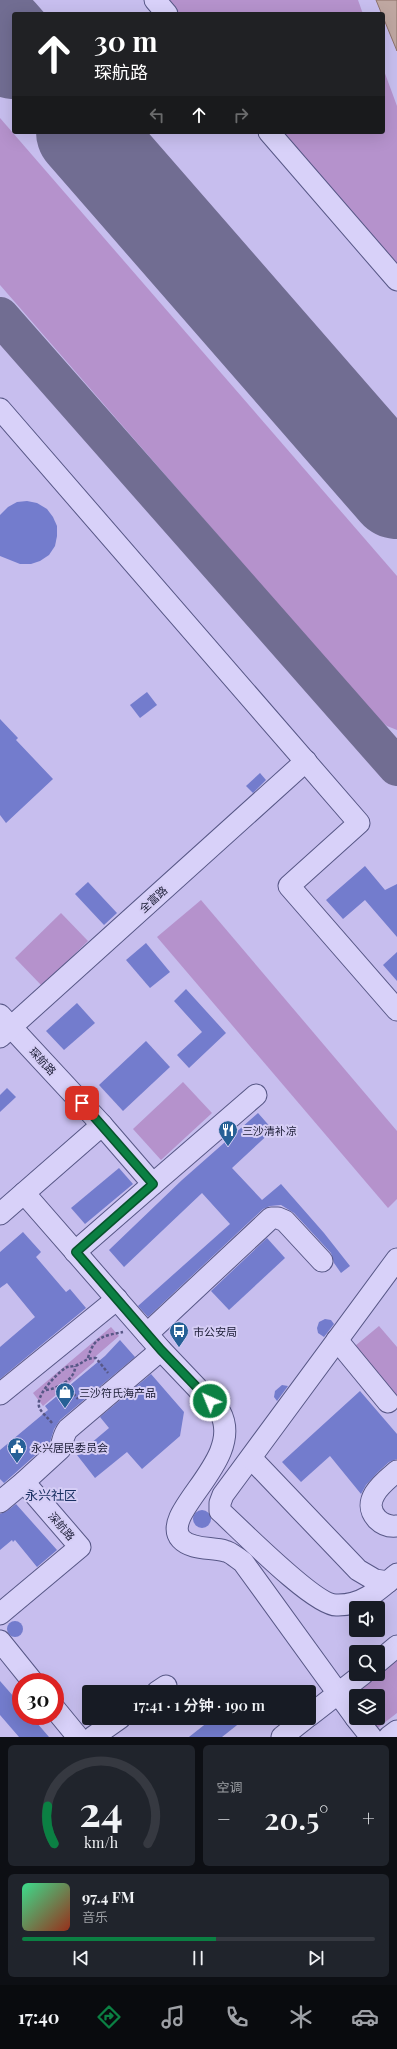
<!DOCTYPE html>
<html lang="zh">
<head>
<meta charset="utf-8">
<style>
	body { margin:0; font-family:"Playfair Display","Noto Sans SC",serif; background:#20242c; color:#f1f3f6; height:100vh; display:flex; flex-direction:column; font-size:15px; white-space:nowrap }
	* { box-sizing:border-box; margin:0 }
	p { font-size:13px; color:#9ea1a6 }
	.icon { flex:none; width:22px; height:22px; fill:none; stroke:currentColor; stroke-width:2; stroke-linecap:round; stroke-linejoin:round }
	.map { position:relative; height:1737px; overflow:hidden }
	.side { display:flex; flex-direction:column; gap:8px; padding:8px; background:#0d0f14; flex:1 }
	.side>* { flex:none }
	.banner { position:absolute; left:12px; top:12px; width:373px; height:122px; border-radius:4px; box-shadow:0 4px 16px #0002; background:#202124; color:#fff; overflow:hidden }
	.tools { position:absolute; left:349px; top:1601px; display:grid; gap:8px }
	.tools a { display:grid; place-items:center; width:36px; height:36px; border-radius:4px; background:#171b24; box-shadow:0 4px 16px #0002; font-size:20px }
	.speed { position:absolute; left:12px; top:1673px; display:flex; gap:8px; font-size:20px; font-weight:700; text-align:center }
	.speed>* { display:grid; place-content:center; width:52px; height:52px; border-radius:50%; background:#171b24; box-shadow:0 4px 16px #0002; line-height:1 }
	.speed .limit { border:6px solid #d22; background:#fff; color:#111 }
	.pin { position:absolute; display:grid; place-items:center; width:34px; height:34px; color:#fff; margin:-17px; border-radius:8px; box-shadow:0 2px 6px #0006 }
	.me { position:absolute; width:44px; margin:-22px; rotate:316deg; stroke-linejoin:round; filter:drop-shadow(0 0 3px #0008) }
	.turn { display:flex; align-items:center; gap:14px; height:84px; padding:0 16px; font-size:18px }
	.turn .icon { width:52px; height:52px; stroke-width:2.5 }
	.turn b { display:block; font-size:28px; line-height:34px }
	.lanes { display:flex; align-items:center; height:38px; padding:0 16px; background:#0003; justify-content:center; gap:20px; direction:ltr }
	.lanes .off { opacity:.35 }
	.big { font-size:30px; font-weight:600; line-height:1.1 }
	.side .card { flex:1; display:flex; flex-direction:column; justify-content:center; gap:6px; min-width:0; padding:0 14px; border-radius:6px; background:#20242c }
	.side .dial { align-items:center; gap:0 }
	.dial svg { height:104px; overflow:visible; fill:none; stroke:#363941; stroke-width:7; stroke-linecap:round; text-anchor:middle }
	.dial text { fill:#f1f3f6; stroke:none }
	.song { display:flex; align-items:center; gap:12px }
	.cover { width:48px; height:48px; border-radius:6px; background:linear-gradient(135deg,hsl(150 70% 55%),hsl(10 70% 35%)) }
	.played { height:4px; border-radius:2px; background:linear-gradient(90deg,#0b8043 55%,#363941 55%) }
	.keys { display:flex; justify-content:space-around; direction:ltr }
	.heat { display:flex; justify-content:space-between; align-items:center; font-size:22px; direction:ltr }
	.side .tiles { flex:1; display:grid; gap:8px; grid-template-columns:1fr 1fr }
	.card:last-child { grid-column:span 2 }
	.trip { position:absolute; left:82px; top:1685px; width:234px; height:40px; border-radius:4px; background:#171b24; box-shadow:0 4px 16px #0002; font-weight:600; line-height:40px; text-align:center }
	.tabs { display:flex; height:64px; justify-content:space-around; align-items:center; background:#090b0e; color:#9ea1a6 }
	.tabs .icon { width:28px; height:28px }
	.tabs .on { color:#0b8043 }
	.tabs b { font-size:18px; color:#f1f3f6 }
	.map>svg:first-child { display:block }
</style>
</head>
<body>
<div class="map">
<svg width="397" height="1737" viewBox="0 0 397 1737">
	<rect width="100%" height="100%" fill="#c7beee"/>
	<!-- green -->
	<g fill="#b592cc">
		<path d="M156,0h202l5,14h-194z"/>
		<path d="M383,68l14,38v168l-125,-142h111z"/>
		<path d="M0,118l397,458v154l-10,-4 -12,-10 -375,-431z"/>
		<path d="M201,900l196,231v68l-9,9 -231,-271z"/>
		<path d="M61,913l27,28 -46,45 -27,-28z"/>
		<path d="M183,1082l29,31 -51,47 -28,-31z"/>
		<path d="M379,1326l18,21v54l-48,-50z"/>
		<path d="M111,1327l8,9 -23,20 -2,6 -51,44 -10,-13z"/>
		<path d="M397,1655v58l-22,17 -9,-12h12v-22h-22v8l-9,-11 25,-19h6v-5z"/>
	</g>
	<!-- water -->
	<path fill="#bfa7a1" stroke="#8d7169" d="M376,0h21v51z"/>
	<g fill="none" stroke-linecap="round" stroke-linejoin="round">
		<!-- taxiway -->
		<g stroke="#716d92" stroke-width="38">
			<path d="M0,38l9,7"/>
			<path d="M0,316l397,451"/>
		</g>
		<!-- runway -->
		<g stroke="#716d92" stroke-width="96">
			<path d="M0,35l14,16"/>
			<path d="M84,132l313,359"/>
		</g>
	</g>
	<!-- building -->
	<g fill="#737ccd">
		<path d="M27,501l10,2 10,6 6,8 4,9v10l-2,10 -6,9 -9,6 -9,3h-11l-20,-8v-41l8,-8 9,-5z"/>
		<path d="M147,692l10,13 -17,13 -10,-13z"/>
		<path d="M0,719l18,19 -2,2 37,39 -47,44 -6,-8z"/>
		<path d="M260,773l6,7 -13,13 -7,-7z"/>
		<path d="M365,866l20,24 12,-6v53l-32,-37 -22,19 -17,-19z"/>
		<path d="M88,882l29,31 -13,12 -29,-31z"/>
		<path d="M146,943l24,29 -20,16 -24,-28z"/>
		<path d="M397,952v29l-14,-16z"/>
		<path d="M186,989l40,44 -37,35 -12,-13 25,-23 -28,-31z"/>
		<path d="M77,1003l18,20 -31,27 -18,-19z"/>
		<path d="M146,1041l24,26 -47,44 -24,-26z"/>
		<path d="M7,1088l9,9 -16,15v-17z"/>
		<path d="M258,1113l15,17 -41,38 30,32 19,-16 43,49 26,33 -9,7 -7,-10 -3,-10 -37,-40 -13,-8 -11,1 -7,3 -115,108 -10,-11 92,-82 -28,-31 -78,74 -15,-17 73,-70z"/>
		<path d="M119,1168l14,16 -48,40 -14,-16z"/>
		<path d="M23,1232l18,20 -5,5 30,35 4,-3 16,19 -86,71v-32l35,-30 -28,-34 -7,5v-36z"/>
		<path d="M267,1238l18,20 -56,52 -18,-19z"/>
		<path d="M325,1319l6,1 3,4 -10,13 -6,-4 -1,-5 2,-6z"/>
		<path d="M120,1340l15,17 -75,63 -6,9 -4,13 -46,41 -4,-4v-29l48,-40 -3,-4 60,-50z"/>
		<path d="M151,1374l33,38 -4,24 -38,33 -15,-17 -32,26 -18,-23 32,-27 -9,-11z"/>
		<path d="M282,1385l6,1 -11,15 -3,-4 1,-6z"/>
		<path d="M360,1391l37,43v25l-8,3 -11,10 -12,13 -5,9 -31,-38 -29,26 -19,-20z"/>
		<path d="M16,1504l41,46 -20,17 -22,-27 -2,2 -1,-2 -12,10v-36l7,-3z"/>
		<circle cx="202" cy="1519" r="9"/>
		<circle cx="15" cy="1629" r="8"/>
		<path d="M0,1681l21,24v11h10l18,21h-30l-19,-22z"/>
		<path d="M213,1718h33l-24,19h-33z"/>
	</g>
	<g fill="none" stroke-linecap="round" stroke-linejoin="round">
		<defs>
			<g id="minor">
				<path d="M155,0l12,14"/>
				<path d="M269,132l128,148"/>
				<path d="M0,409l359,414 -70,63 108,124"/>
				<path d="M0,1015l102,110 51,59 -78,68"/>
				<path d="M0,1037l306,-276"/>
				<path d="M153,1184l103,-89"/>
				<path d="M24,1193l137,157 59,62c26,48 -62,101 -39,127 10,11 31,8 44,12 6,1 13,8 18,11l113,156"/>
				<path d="M0,1214l102,-89"/>
				<path d="M397,1259l-174,236 -3,8v8c20,18 94,94 116,94 26,1 43,-15 61,-31"/>
				<path d="M147,1334l124,-116h7l7,3 37,40"/>
				<path d="M337,1340l51,62"/>
				<path d="M0,1394l117,-95"/>
				<path d="M251,1458l107,112 17,10 13,2"/>
				<path d="M397,1471c-13,11 -37,29 -20,48 5,5 12,8 20,7"/>
				<path d="M0,1502l24,-20"/>
				<path d="M0,1614l80,-67 -56,-65 36,-33c3,-7 3,-14 8,-20l93,-79"/>
				<path d="M0,1641l33,41"/>
				<path d="M378,1662l19,-16"/>
				<path d="M157,1692l9,-6"/>
				<path d="M55,1709l23,28"/>
				<path d="M309,1716l54,-42"/>
				<path d="M356,1718l15,19"/>
				<path d="M93,1737l27,-19"/>
				<path d="M282,1737l24,-19"/>
				<path d="M389,1737l8,-6"/>
			</g>
		</defs>
		<!-- minor casing -->
		<use href="#minor" stroke="#575786" stroke-width="23"/>
		<!-- path -->
		<g stroke="#575786" stroke-width="2.5" stroke-dasharray="3 2" stroke-linecap="butt">
			<path d="M88,1358c6,-22 16,-22 35,-26"/>
			<path d="M64,1382l14,17"/>
			<path d="M46,1390c11,-1 30,-11 29,-24"/>
			<path d="M52,1423c-4,-5 -9,-9 -12,-14 -7,-12 16,-34 25,-41 4,-2 5,-1 9,-2 9,-2 10,-8 22,-8l12,15"/>
		</g>
		<!-- minor -->
		<use href="#minor" stroke="#d8d1f9" stroke-width="21"/>
	</g>
	<g fill="none" stroke-linecap="round" stroke-linejoin="round">
		<defs>
			<path id="route" d="M82,1103l71,81 -77,68 85,98 49,51"/>
		</defs>
		<!-- route casing -->
		<use href="#route" stroke="#07532c" stroke-width="10"/>
		<!-- route -->
		<use href="#route" stroke="#0b8043" stroke-width="7"/>
	</g>
	<!-- icons -->
	<defs>
		<symbol id="restaurant-pin" viewBox="-11 -11 22 30"><path d="M0 17L-7.5 6A9.5 9.5 0 1 1 7.5 6Z" fill="#266096" stroke="#d5cdf5"/><path d="M-5-6h1v4h1v-4h1v4h1v-4h1v5L-1.5 .5V6h-2V.5L-5-1ZM5-6V6H3V1.5H1.5Q1.5-4 5-6Z" fill="#fff"/></symbol>
		<symbol id="bus-pin" viewBox="-11 -11 22 30"><path d="M0 17L-7.5 6A9.5 9.5 0 1 1 7.5 6Z" fill="#266096" stroke="#d5cdf5"/><path d="M-5-6H5V4H4V6H2V4H-2V6H-4V4H-5ZM-3.5-4V0h7V-4ZM-3.5 1.2v1.5H-2V1.2ZM2 1.2v1.5H3.5V1.2Z" fill="#fff"/></symbol>
		<symbol id="shop-pin" viewBox="-11 -11 22 30"><path d="M0 17L-7.5 6A9.5 9.5 0 1 1 7.5 6Z" fill="#266096" stroke="#d5cdf5"/><path d="M-5-2.5h2.3a2.7 3.5 0 0 1 5.4 0H5L5.5 6h-11ZM-1.5-2.5h3a1.5 2.3 0 0 0-3 0Z" fill="#fff"/></symbol>
		<symbol id="civic-pin" viewBox="-11 -11 22 30"><path d="M0 17L-7.5 6A9.5 9.5 0 1 1 7.5 6Z" fill="#266096" stroke="#d5cdf5"/><path d="M-.6-6.5H3V-4.5H.6V-3L4-1V1h2V6H-6V1h2V-1L-.6-3ZM-1.2 2.5V6h2.4V2.5Z" fill="#fff"/></symbol>
	</defs>
	<g fill-rule="evenodd">
		<use href="#restaurant-pin" x="217" y="1119" width="22" height="30"/>
		<use href="#bus-pin" x="168" y="1320" width="22" height="30"/>
		<use href="#shop-pin" x="54" y="1381" width="22" height="30"/>
		<use href="#civic-pin" x="6" y="1436" width="22" height="30"/>
	</g>
	<g text-anchor="middle" dominant-baseline="central" stroke-width="4" stroke-linejoin="round" paint-order="stroke">
		<!-- street labels -->
		<g font-size="11" fill="#1b1c35" stroke="#d5cdf5">
			<text transform="translate(153 899) rotate(-42)">全富路</text>
			<text transform="translate(43 1061) rotate(47)">琛航路</text>
			<text transform="translate(62 1526) rotate(49)">深航路</text>
		</g>
		<!-- poi labels -->
		<g font-size="11" fill="#1b1c35" stroke="#d5cdf5" text-anchor="start">
			<text x="242" y="1130">三沙清补凉</text>
			<text x="193" y="1331">市公安局</text>
			<text x="79" y="1392">三沙符氏海产品</text>
			<text x="31" y="1447">永兴居民委员会</text>
		</g>
		<!-- quarter labels -->
		<g font-size="13" fill="#1a3062" stroke="#d5cdf5">
			<text x="51" y="1494">永兴社区</text>
		</g>
	</g>
</svg>
<div class="tools">
<a><svg class="icon" aria-label="sound" viewBox="0 0 24 24"><path d="M4 9h4l5-4v14l-5-4H4zM17 9q2 3 0 6"/></svg></a>
<a><svg class="icon" aria-label="search" viewBox="0 0 24 24"><circle cx="10" cy="10" r="6"/><path d="M15 15l6 6"/></svg></a>
<a><svg class="icon" aria-label="layers" viewBox="0 0 24 24"><path d="M12 4l9 5-9 5-9-5zM3 14l9 5 9-5"/></svg></a>
</div>
<div class="speed"><div class="limit">30</div></div>
<div class="pin" style="left:82px;top:1103px;background:#d93025"><svg class="icon" aria-label="arrive" viewBox="0 0 24 24"><path d="M6 21V4h12l-3 4 3 4H6"/></svg></div>
<svg class="me" style="left:210px;top:1401px" viewBox="-20 -20 40 40"><circle r="17" fill="#0b8043" stroke="#fff" stroke-width="3"/><path d="M0-11L8 9 0 5-8 9z" fill="#fff"/></svg>
<div class="trip">17:41 · 1 分钟 · 190 m</div>
<div class="banner">
<div class="turn"><svg class="icon" aria-label="ahead" viewBox="0 0 24 24"><path d="M12 20V5M6 11l6-6 6 6"/></svg><div><b>30 m</b>琛航路</div></div>
<div class="lanes"><svg class="icon off" aria-label="left" viewBox="0 0 24 24"><path d="M17 20v-9H6M10 6l-5 5 5 5"/></svg><svg class="icon" aria-label="ahead" viewBox="0 0 24 24"><path d="M12 20V5M6 11l6-6 6 6"/></svg><svg class="icon off" aria-label="right" viewBox="0 0 24 24"><path d="M7 20v-9h11M14 6l5 5-5 5"/></svg></div>
</div>
</div>
<section class="side">
<div class="tiles">
<div class="card dial"><svg viewBox="0 0 100 80">
<path d="M14 69A42 42 0 1 1 86 69"/>
<path d="M14 69A42 42 0 0 1 9 40" stroke="#0b8043"/>
<text x="50" y="56" font-size="32" font-weight="700">24</text>
<text x="50" y="72" font-size="11">km/h</text>
</svg></div>
<div class="card"><p>空调</p>
<div class="heat"><a>−</a><b class="big">20.5°</b><a>+</a></div>
</div>
<div class="card">
<div class="song"><i class="cover"></i><div><b>97.4 FM</b><p>音乐</p></div></div>
<div class="played"></div>
<div class="keys"><svg class="icon" aria-label="previous" viewBox="0 0 24 24"><path d="M18 5L8 12l10 7zM5 5v14"/></svg><svg class="icon" aria-label="pause" viewBox="0 0 24 24"><path d="M8 5v14M16 5v14"/></svg><svg class="icon" aria-label="next" viewBox="0 0 24 24"><path d="M6 5l10 7-10 7zM19 5v14"/></svg></div>
</div>
</div>
</section>
<nav class="tabs">
<b>17:40</b>
<svg class="icon on" aria-label="directions" viewBox="0 0 24 24"><path d="M12 3l9 9-9 9-9-9zM9 14v-3h6M13 9l2 2-2 2"/></svg>
<svg class="icon" aria-label="music" viewBox="0 0 24 24"><path d="M9 18V5l10-2v13"/><circle cx="6" cy="18" r="3"/><circle cx="16" cy="16" r="3"/></svg>
<svg class="icon" aria-label="phone" viewBox="0 0 24 24"><path d="M5 4h4l2 5-3 2q2 4 5 5l2-3 5 2v4C11 20 4 13 5 4z"/></svg>
<svg class="icon" aria-label="climate" viewBox="0 0 24 24"><path d="M12 3v18M4 7l16 10M4 17L20 7"/></svg>
<svg class="icon" aria-label="car" viewBox="0 0 24 24"><path d="M5 17H2v-5l4-1 3-4h7l3 4 3 1v5h-3M9 17h6M6 11h13"/><circle cx="7" cy="17" r="2"/><circle cx="17" cy="17" r="2"/></svg>
</nav>
</body>
</html>
